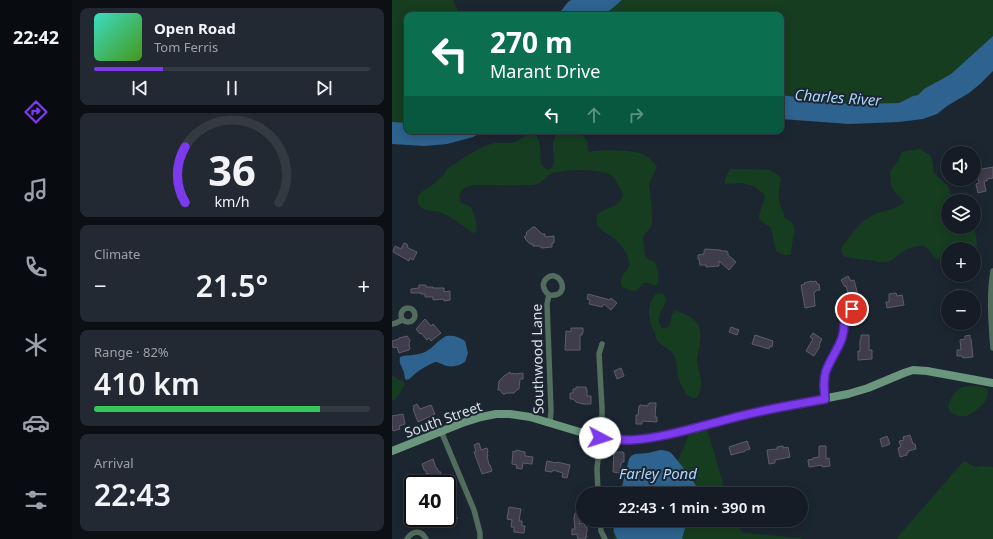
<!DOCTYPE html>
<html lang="en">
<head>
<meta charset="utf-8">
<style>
	body { margin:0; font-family:"Noto Sans",sans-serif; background:#222932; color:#f1f3f6; height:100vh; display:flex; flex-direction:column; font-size:15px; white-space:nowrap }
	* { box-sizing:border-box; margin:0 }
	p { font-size:13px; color:#9da1a7 }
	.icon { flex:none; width:22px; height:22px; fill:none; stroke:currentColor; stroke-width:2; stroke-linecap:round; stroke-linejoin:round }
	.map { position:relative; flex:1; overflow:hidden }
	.panel { display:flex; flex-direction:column; gap:8px; padding:8px; background:#0c0f14; width:320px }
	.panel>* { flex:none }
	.banner { position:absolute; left:12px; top:12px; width:380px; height:122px; border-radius:8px; box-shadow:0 2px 10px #0003,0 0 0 1px #343a42; background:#0b6e4f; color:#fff; overflow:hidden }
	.buttons { position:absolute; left:549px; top:146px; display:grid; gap:8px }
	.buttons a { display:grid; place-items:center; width:40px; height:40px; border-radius:50%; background:#151c25; box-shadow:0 2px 10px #0003,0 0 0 1px #343a42; font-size:20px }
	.speed { position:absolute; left:12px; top:475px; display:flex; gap:8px; font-size:20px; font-weight:700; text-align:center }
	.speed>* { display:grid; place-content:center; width:52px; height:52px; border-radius:50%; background:#151c25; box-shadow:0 2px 10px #0003,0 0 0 1px #343a42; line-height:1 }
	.speed .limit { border:2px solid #111; border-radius:6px; background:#fff; color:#111 }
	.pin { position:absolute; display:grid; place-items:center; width:34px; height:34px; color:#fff; margin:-17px; border:2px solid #fff; border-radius:50%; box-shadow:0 1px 4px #0007 }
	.me { position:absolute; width:44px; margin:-22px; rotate:95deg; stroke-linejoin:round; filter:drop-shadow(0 0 3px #0008) }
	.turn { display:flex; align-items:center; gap:14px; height:84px; padding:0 20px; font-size:18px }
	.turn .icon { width:52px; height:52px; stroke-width:2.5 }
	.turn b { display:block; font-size:28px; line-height:34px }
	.lanes { display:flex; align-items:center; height:38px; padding:0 20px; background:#0003; justify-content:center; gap:20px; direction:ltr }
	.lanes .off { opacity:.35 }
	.big { font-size:30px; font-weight:600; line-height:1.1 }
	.panel .card { flex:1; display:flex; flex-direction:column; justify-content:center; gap:6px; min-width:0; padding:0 14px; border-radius:8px; background:#222932 }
	.panel .dial { align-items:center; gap:0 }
	.dial svg { height:104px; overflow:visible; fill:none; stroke:#343a42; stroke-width:7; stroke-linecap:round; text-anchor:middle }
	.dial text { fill:#f1f3f6; stroke:none }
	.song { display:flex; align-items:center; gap:12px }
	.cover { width:48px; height:48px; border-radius:6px; background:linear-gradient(135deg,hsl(170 70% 55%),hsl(100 70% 35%)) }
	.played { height:4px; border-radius:2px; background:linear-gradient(90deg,#7c3aed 25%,#343a42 25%) }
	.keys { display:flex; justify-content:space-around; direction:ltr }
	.heat { display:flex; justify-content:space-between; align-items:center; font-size:22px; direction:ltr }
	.charge { height:6px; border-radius:3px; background:linear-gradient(90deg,#34c759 82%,#343a42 0) }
	.trip { position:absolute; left:184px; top:487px; width:232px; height:40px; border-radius:20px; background:#151c25; box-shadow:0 2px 10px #0003,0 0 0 1px #343a42; font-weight:600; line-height:40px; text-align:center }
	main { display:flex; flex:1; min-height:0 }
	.dock { display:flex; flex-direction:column; width:72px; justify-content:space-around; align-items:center; background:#080b0f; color:#9da1a7 }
	.dock .icon { width:28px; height:28px }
	.dock .on { color:#7c3aed }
	.dock b { font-size:18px; color:#f1f3f6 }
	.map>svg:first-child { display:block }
</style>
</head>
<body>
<main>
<nav class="dock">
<b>22:42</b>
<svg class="icon on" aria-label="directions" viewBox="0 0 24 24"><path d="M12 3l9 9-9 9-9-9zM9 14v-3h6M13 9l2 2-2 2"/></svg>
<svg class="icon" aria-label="music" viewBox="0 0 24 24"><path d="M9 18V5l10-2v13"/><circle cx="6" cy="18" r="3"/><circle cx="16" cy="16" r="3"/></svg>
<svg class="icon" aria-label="phone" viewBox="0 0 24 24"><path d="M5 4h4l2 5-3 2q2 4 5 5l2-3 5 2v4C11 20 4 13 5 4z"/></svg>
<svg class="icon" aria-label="climate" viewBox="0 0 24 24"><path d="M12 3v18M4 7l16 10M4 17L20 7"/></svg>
<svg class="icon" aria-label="car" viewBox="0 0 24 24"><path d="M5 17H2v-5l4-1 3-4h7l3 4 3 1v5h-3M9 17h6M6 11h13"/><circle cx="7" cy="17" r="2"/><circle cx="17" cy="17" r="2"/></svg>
<svg class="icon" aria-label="filters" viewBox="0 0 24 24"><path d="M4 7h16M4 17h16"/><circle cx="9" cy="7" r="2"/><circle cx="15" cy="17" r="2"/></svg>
</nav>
<section class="panel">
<div class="card">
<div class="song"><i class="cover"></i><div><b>Open Road</b><p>Tom Ferris</p></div></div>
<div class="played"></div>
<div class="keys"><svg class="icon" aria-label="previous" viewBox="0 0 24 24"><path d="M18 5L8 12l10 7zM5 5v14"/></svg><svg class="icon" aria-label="pause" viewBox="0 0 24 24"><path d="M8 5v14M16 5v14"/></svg><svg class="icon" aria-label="next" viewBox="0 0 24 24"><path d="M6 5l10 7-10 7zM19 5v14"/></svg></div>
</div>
<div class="card dial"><svg viewBox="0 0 100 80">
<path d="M14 69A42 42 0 1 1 86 69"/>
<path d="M14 69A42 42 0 0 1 14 26" stroke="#7c3aed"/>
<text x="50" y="56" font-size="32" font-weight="700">36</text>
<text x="50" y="72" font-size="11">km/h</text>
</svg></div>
<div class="card"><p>Climate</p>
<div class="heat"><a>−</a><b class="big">21.5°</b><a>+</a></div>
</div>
<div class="card"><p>Range · 82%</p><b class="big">410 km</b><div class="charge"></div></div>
<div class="card"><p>Arrival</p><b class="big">22:43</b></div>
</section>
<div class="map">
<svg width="601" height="539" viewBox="0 0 601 539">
	<rect width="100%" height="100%" fill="#1c2631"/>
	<!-- green -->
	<g fill="#163d20">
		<path d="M0,0h61l7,15h-53v111h-15z"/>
		<path d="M230,0h371v36l-42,38 -26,15 -7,6 -5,1 -14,7 -50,1 -68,-9v-80h-177l10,-8z"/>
		<path d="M173,132c9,0 19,0 22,10 1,4 0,7 2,10 12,-3 39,-2 51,1 7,2 13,8 17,14l-8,17 3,27v15l-8,9 -1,4 2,16 3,4 7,3c3,8 5,16 2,23 -5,1 -8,-3 -13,-2l-8,8 -7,-1 -7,-3c-6,-18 15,-13 4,-34 -3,-6 -9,-13 -15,-17 -4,-3 -11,-6 -14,-12 -1,-3 0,-6 0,-9 6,-7 17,-6 23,-14 5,-6 2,-10 -2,-16 -2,-4 -4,-8 -7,-10 -12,-7 -48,-6 -61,-1 -4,2 -5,5 -9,8 -4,3 -10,3 -15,3 -11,1 -22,0 -33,0 -10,1 -22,-2 -30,4 -3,2 -3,5 -4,8l2,6c3,1 6,2 9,4 4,3 8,20 6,25l-3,1c-11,-8 -22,-17 -34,-21 -7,-2 -19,0 -21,-10 -3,-9 11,-14 17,-19 4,-4 10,-9 12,-14 12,-8 33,-23 47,-26 7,-1 14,1 21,-1 6,-2 14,-11 20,-7 7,5 5,23 6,30l4,3 4,2c8,-6 3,-17 4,-26 0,-3 2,-7 3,-10z"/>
		<path d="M528,149l10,6 2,4 2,14 14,13 5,15h-5v26h26v-2l3,19 -3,14v-9h-26v12c-17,1 -16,-13 -25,-15 -7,-1 -16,3 -21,6 -4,3 -7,7 -12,9 -8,2 -14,0 -22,-1 -8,-1 -16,-1 -24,-4 -3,-3 -3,-5 -2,-9 9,-12 17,-25 31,-32 5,-3 12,-3 18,-6 5,-1 9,-4 14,-7l-10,-10 -4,-7 -1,-14 8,-10 4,-9z"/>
		<path d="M338,169l40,1 8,5 3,4c-3,13 -4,21 2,33 0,1 2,6 2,6 3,3 8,3 9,8 2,6 -3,19 -3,28 -5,3 -10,0 -15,-3l-5,-23 -9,-6 -3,-4c0,-8 6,-15 6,-23l-11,-9 -13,-3 -16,1v-5z"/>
		<path d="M270,293c2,2 4,3 4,6 2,7 -14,15 -4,29h3l4,-1 3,-12 3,-5c8,3 19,7 23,15 6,10 -1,26 -1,37 1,7 4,14 4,22 0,5 -1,10 -5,14 -6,0 -9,-2 -12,-8 -2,-4 -5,-9 -6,-14 -1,-7 -1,-15 -4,-21 -4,-7 -13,-9 -17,-15 -1,-2 -2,-6 -3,-9 -6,-12 -8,-27 2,-37z"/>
		<path d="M0,375l7,5 4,1 2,3c-4,5 -6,15 -13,17z"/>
		<path d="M578,386c7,1 15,-1 18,6 -1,9 -5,13 -12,18 -3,2 -7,5 -10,6 -5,1 -15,-1 -17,-7 -2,-8 7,-19 14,-22 2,0 5,-1 7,-1z"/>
		<path d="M315,428l19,66h-86l35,-26 14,-34z"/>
		<path d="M572,461l11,6 7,-1 11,1v72h-97z"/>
		<path d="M220,520h122l9,13 59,5v1h-188z"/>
	</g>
	<!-- water -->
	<g fill="#2d638e">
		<path d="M179,0h51l-8,7 -10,8h-46l10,-13z"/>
		<path d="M601,36v35l-13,13 -11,9 -22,13 -10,8 -14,5 -24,3 -50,2 -68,-5v-24l68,9 50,-1 14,-7 5,-1 6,-6 27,-15z"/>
		<path d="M0,122l15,1v8h77l-11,6 -26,7 -23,2 -32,-2z"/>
		<path d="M54,336c8,-1 13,1 19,5l3,12 -3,9c-6,4 -14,6 -21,3 -3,-1 -5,-3 -9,-3 -3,1 -16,8 -19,11 -4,3 -5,6 -10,7 -2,-3 -1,-6 -3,-10 -2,-5 -4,-7 -3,-13 8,-3 17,-1 25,-5 8,-4 13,-12 21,-16z"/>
		<path d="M268,450c4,0 7,1 10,2 5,4 28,35 31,42h-83l4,-8 7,-27 2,-3 4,-2 13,-1z"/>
		<path d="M221,520h76l-3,4 -4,15h-65l-3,-7z"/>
	</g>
	<!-- building -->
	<g fill="#3f3c4b" stroke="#5f5c6c">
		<path d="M601,167v11l-6,1v2h-3l2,10 -8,2 -2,-9 3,-1 -2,-9 1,-1 -1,-3z"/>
		<path d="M141,227h2l7,7h3v3l9,-1v7h-2v4l-10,1 -3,-2h-6v-2h-3l-5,-5 1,-1 -2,-1 3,-3 -1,-1z"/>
		<path d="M12,243l3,1 1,4 9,4 -4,8 -3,-2 -1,3 -16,-9 2,-6 6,3z"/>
		<path d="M313,249l15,1 2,1h5l1,2v2l8,7 -7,8 -10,-9v5l-13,1v-2h-6l-1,-6h-1v-4l6,-1v-3z"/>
		<path d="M456,276l3,5 3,-1 5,19 -7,2 -2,-1 -4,-14 -1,1 -4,-7z"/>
		<path d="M420,281v1l4,-1 1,3h2l1,6h-3l-3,3 1,13 -10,2 -4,-23 4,-1 -1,-1z"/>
		<path d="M27,285h7v2h7v1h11v4l6,-1v9l-6,1v-2l-11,1v-3h-8v-3h-4v-1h-10v-4l8,-1z"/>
		<path d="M564,290h6v2l9,1v4h-13l-4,-4z"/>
		<path d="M504,293l1,3 5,-1 2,10 -17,3 -1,-6h3v-8z"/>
		<path d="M196,294l22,6 1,-2 6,5 -6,7 -7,-6 -2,3 -13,-3 1,-4 -3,-1z"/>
		<path d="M33,319l6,7 2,-2 8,9 -10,8 -2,-3 -2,2 -6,-7 -1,1 -4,-5z"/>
		<path d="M339,327l8,3 -2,5 -8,-3z"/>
		<path d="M179,328h12v5h-1v2h-2v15h-15l1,-19 5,1z"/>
		<path d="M421,333l9,6 -3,6 1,1 -6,10 -8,-5 7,-12 -3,-2z"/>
		<path d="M363,335l18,6 -1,6 -2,-1 -1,3 -17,-5z"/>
		<path d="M469,335h8v15h3v9l-14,1v-9h2v-11l1,-1z"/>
		<path d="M578,335v4h1l2,18 -10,1 -1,-2h-5v-6h4l-1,-10 5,-1v-3z"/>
		<path d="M15,336l3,4 -1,4 1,5h-1v1l-10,3 -2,-6 -3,1v-1h-2v-6l7,-2v-1z"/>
		<path d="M229,368l3,8 -7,3 -3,-8z"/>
		<path d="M118,372l1,2 2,-1 1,1 9,-1v6h-3l-1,10h-1l-4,4h-8l-1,1h-2l-3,-4h-2l1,-9 6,-6h1z"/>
		<path d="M184,387h10v2h1v7h4v8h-8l-7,-2 -3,-3h-3v-6h3v-4h3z"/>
		<path d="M257,403h7l-1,14h2v5l-15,-1v3h-6v-9h2l1,-9h1v-1l8,1v-2h1z"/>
		<path d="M25,404l3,5 11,-4 4,9 -17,8 -5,-13 1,-1 -1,-2z"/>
		<path d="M11,414l2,10 -6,2 1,3 -7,2 -1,-6v-9z"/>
		<path d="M518,435l3,9h2l1,5 -8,2 1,1 -2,1v2l-7,2 -2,-9 3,-1 -2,-6 5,-1 -1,-3z"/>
		<path d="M495,436l3,8 -8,3 -2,-8z"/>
		<path d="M355,441l3,8 -4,1 -2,2h-2l-11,3 -2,-8z"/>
		<path d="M87,443l2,7 6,-2 1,4 -1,1 1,3h-1l2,9h1l2,6 -10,3 -8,-22 2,-1 -2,-6z"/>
		<path d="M391,446v2l5,-1 2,10 -15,3v3l-6,1 -2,-14 10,-1v-2z"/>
		<path d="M427,446h7v13l3,-1 1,8 -8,1v-2l-13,2 -1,-7 5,-1v-1l6,-1z"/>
		<path d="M124,450l9,2v4l8,1 -1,7 -9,-1 -1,6 -6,-1 1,-3 -5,-1 1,-13 3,1z"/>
		<path d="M225,452h6v1h1v9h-2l-1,2 -1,9 -7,-1 1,-19h3z"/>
		<path d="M41,459l3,9h1l2,4h2l-1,4 2,4 -4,1 2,3h-5l-1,-1 -2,1 -4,-11 -1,1 -2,-4h-1l-2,-6z"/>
		<path d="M155,461l10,2v-1l13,3 -3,13 -5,-1 1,-4 -10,-3 -1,2 -7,-1z"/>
		<path d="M59,497l5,13 -4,2 3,6h3l-19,8 -3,-7 3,-1h8v-19z"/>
		<path d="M117,507l12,2 -2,12h3v5h3l-1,7 -10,-1v-5h-3l1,-7 -5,-1z"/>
		<path d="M183,513l7,2 -3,9 5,-1 1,4h2v5l-1,1 1,4h-2l1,2h-8l-1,-5 -5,1v-6h3l-1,-11z"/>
	</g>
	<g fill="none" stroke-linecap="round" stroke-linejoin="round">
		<!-- street -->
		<g stroke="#526d5d" stroke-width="5.5">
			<path d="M601,271c-4,26 -2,51 0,77"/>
			<path d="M157,295c-5,-4 -8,-11 -3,-16 14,-13 27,19 3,16l-2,9 4,107 -1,12"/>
			<circle cx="16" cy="315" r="7"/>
			<path d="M0,324l4,-1 6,-3"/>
			<path d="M433,399l-1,-16 1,-8 2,-6 15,-30 2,-9v-12c19,-2 1,-28 -7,-10 0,6 2,8 7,10"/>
			<path d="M49,431l33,79 6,23v6"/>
			<path d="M206,494l-1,-26 5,-41v-19l-3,-54 3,-10"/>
			<path d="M208,520l1,11 4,8"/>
			<path d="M15,539c5,-8 14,-10 19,0"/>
		</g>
		<!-- secondary -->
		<path stroke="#6a967d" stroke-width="8" d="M0,451l70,-28 19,-6 15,-3h14l20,3 70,21 29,2 13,-1 13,-2 44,-10 29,-8 42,-10 78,-15 20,-6 36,-15 9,-3 14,1 66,12"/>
	</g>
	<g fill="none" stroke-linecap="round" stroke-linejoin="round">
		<defs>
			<path id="route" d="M208,438c10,1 21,2 31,2 33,-2 66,-13 98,-21 32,-9 64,-14 96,-20 -1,-10 -2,-19 1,-28 8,-21 20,-29 18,-53 5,-1 8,-3 8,-9"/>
		</defs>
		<!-- route casing -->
		<use href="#route" stroke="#51269a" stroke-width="10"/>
		<!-- route -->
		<use href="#route" stroke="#7c3aed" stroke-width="7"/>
	</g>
	<g text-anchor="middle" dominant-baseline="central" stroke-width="4" stroke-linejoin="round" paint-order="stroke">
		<!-- street labels -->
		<g font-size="14" fill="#d8dfe7" stroke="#1c2631">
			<text transform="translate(145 359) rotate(-91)">Southwood Lane</text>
			<text transform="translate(51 419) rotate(-20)">South Street</text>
		</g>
		<!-- water labels -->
		<g font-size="15" font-style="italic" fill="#aad7fe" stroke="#1c2631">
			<text transform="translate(446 97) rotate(4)">Charles River</text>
			<text x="266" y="473">Farley Pond</text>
		</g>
	</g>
</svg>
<div class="buttons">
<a><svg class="icon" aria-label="sound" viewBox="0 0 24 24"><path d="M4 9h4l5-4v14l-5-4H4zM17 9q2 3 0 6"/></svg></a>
<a><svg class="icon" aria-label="layers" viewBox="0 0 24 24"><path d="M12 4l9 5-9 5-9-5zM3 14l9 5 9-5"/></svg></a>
<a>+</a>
<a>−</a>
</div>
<div class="speed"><div class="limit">40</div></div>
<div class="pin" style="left:460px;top:309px;background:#d93025"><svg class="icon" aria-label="arrive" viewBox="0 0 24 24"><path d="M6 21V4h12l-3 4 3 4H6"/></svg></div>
<svg class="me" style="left:208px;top:438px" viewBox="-20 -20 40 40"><circle r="19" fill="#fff"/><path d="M0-13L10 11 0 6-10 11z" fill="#7c3aed"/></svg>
<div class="trip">22:43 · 1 min · 390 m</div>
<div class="banner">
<div class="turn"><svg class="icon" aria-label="left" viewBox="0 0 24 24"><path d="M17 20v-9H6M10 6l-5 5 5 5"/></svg><div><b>270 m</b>Marant Drive</div></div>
<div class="lanes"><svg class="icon" aria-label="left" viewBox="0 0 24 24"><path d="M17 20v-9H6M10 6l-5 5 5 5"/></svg><svg class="icon off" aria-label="ahead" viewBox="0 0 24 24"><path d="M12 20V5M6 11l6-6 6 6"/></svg><svg class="icon off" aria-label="right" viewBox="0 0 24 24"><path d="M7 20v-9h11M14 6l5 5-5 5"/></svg></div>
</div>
</div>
</main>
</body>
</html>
